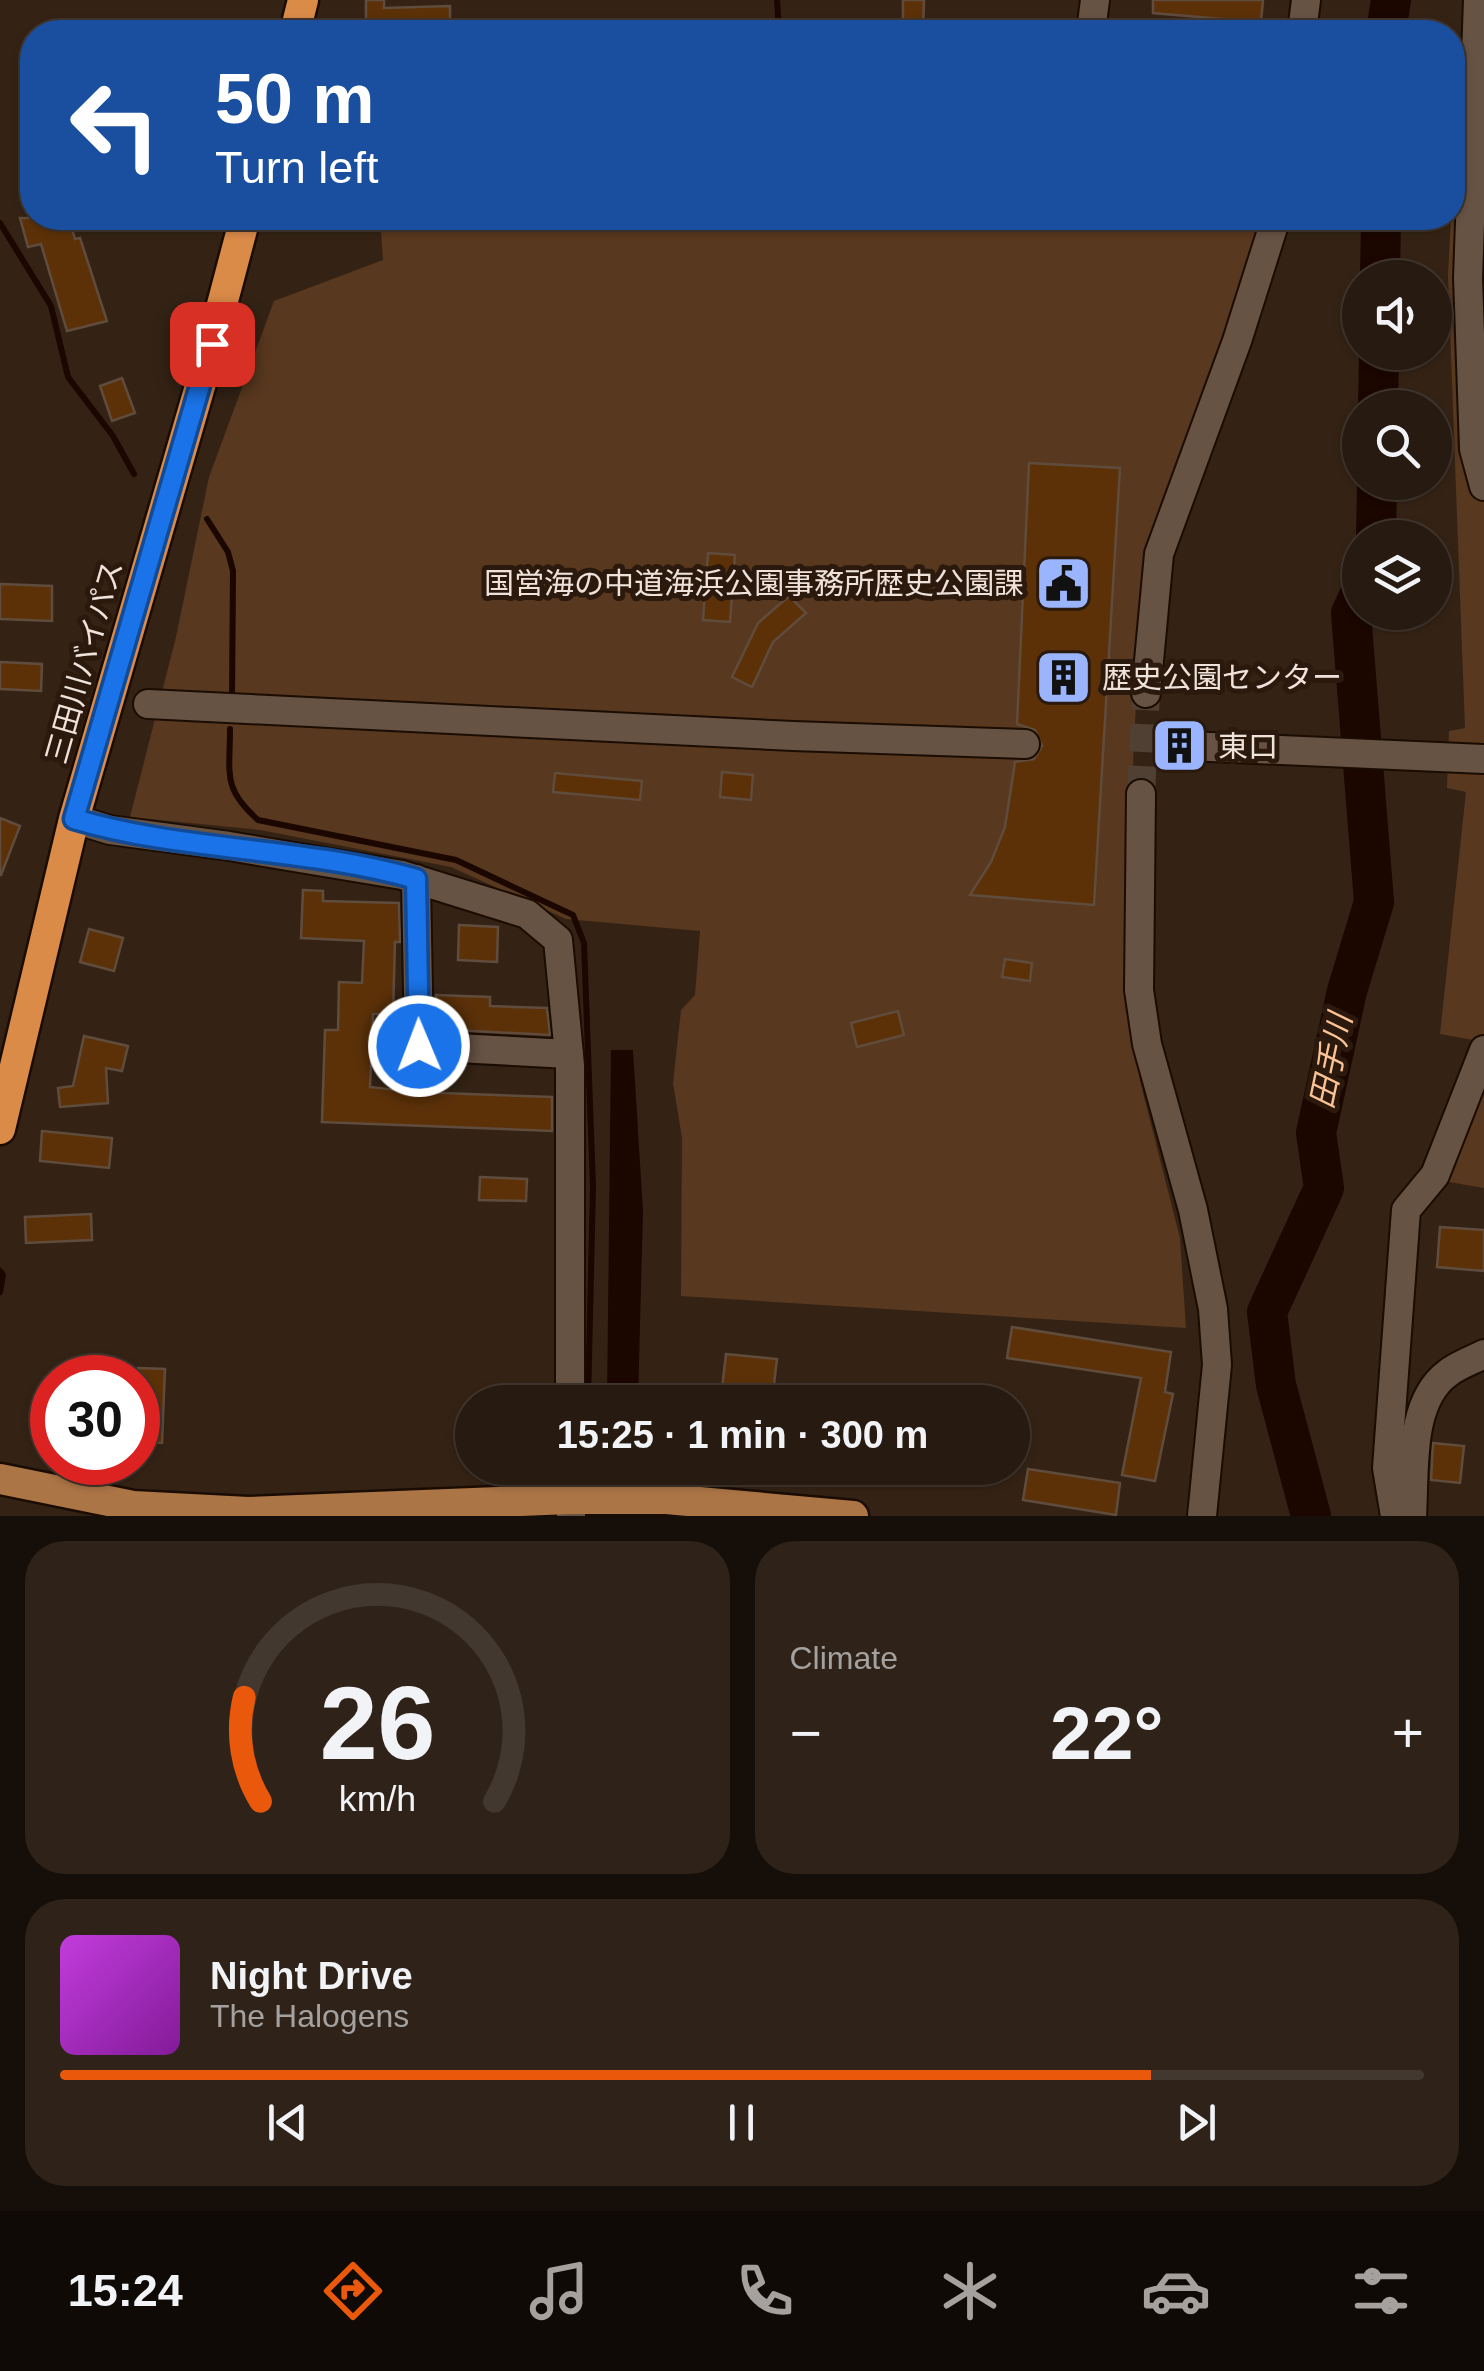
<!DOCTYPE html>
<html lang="en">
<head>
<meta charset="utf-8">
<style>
	body { margin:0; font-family:Arial,"Noto Sans JP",sans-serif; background:#2f2319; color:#f1f3f6; height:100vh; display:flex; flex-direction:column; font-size:38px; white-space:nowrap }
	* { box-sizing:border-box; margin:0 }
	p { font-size:32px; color:#a4a19f }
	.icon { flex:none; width:55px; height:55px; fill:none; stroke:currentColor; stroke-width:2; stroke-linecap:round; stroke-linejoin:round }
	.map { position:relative; height:1516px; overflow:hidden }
	.side { display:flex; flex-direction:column; gap:25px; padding:25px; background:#150e09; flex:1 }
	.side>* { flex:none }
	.banner { position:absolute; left:20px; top:20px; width:1445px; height:210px; border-radius:40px; box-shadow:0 2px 8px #0004,0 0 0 2px #433830; background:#1a4fa0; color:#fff; overflow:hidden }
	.controls { position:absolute; left:1342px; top:260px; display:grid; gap:20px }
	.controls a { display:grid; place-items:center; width:110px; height:110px; border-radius:50%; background:#271a10; box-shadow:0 2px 8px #0004,0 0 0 2px #433830; font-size:50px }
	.speed { position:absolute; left:30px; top:1355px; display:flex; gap:20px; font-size:50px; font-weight:700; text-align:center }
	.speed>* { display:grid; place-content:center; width:130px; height:130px; border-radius:50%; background:#271a10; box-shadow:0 2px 8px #0004,0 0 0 2px #433830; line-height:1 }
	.speed .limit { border:15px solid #d22; background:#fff; color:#111 }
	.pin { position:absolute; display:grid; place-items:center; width:85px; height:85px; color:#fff; margin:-42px; border-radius:20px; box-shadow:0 5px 15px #0006 }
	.me { position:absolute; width:110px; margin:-55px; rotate:359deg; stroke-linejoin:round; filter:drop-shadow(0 0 8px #0008) }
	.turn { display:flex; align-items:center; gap:35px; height:210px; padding:0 30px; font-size:45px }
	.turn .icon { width:130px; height:130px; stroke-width:2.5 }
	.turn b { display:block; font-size:70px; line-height:85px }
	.big { font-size:75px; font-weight:800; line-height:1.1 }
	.side .widget { flex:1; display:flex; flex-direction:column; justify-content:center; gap:15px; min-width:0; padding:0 35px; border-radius:40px; background:#2f2319 }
	.side .dial { align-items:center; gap:0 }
	.dial svg { height:260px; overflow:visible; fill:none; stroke:#433830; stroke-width:7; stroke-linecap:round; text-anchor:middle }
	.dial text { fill:#f1f3f6; stroke:none }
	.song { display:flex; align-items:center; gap:30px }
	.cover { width:120px; height:120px; border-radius:15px; background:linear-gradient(135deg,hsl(290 70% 55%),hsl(290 70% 35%)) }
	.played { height:10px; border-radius:5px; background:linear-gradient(90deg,#ea580c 80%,#433830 80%) }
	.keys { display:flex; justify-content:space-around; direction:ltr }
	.heat { display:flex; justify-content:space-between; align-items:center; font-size:55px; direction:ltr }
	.side .tiles { flex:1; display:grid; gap:25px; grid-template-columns:1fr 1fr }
	.widget:last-child { grid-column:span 2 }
	.trip { position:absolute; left:455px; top:1385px; width:575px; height:100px; border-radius:50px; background:#271a10; box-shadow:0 2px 8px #0004,0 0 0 2px #433830; font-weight:800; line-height:100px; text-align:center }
	.tab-bar { display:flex; height:160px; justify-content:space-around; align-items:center; background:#100a06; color:#a4a19f }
	.tab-bar .icon { width:70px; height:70px }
	.tab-bar .on { color:#ea580c }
	.tab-bar b { font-size:45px; color:#f1f3f6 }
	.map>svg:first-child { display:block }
</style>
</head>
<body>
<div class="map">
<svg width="1484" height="1516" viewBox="0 0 1484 1516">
	<rect width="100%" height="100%" fill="#342315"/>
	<!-- green -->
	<g fill="#58381e">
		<path d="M1484,201v841l-44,-8 26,-242 -19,-4 2,-57 16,-3 -17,-452 3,-58z"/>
		<path d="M380,218h882l-4,23 -116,343 -18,359 16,138 40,157 6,90 -505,-32 1,-158 -9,-55 8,-73 14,-15 5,-64 -134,-12 -115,-52 -191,-37 -130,-13 46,-180 33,-160 65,-176 109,-41z"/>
		<path d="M1484,1082v106l-35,-6z"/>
	</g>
	<!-- water -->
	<path fill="#1b0600" d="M611,1050h22l10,161 -5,191h-31z"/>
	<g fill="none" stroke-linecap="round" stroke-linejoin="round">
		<!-- stream -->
		<g stroke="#1b0600" stroke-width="6">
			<path d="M777,0l2,32"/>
			<path d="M0,223l51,83 17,71 45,59 21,38"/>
			<path d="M207,519l21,33 5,19 -1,127"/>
			<path d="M230,729c0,45 -8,59 28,91l198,40 117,55 11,28 9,243 -5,216"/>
			<path d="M0,1271l3,4 -3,17"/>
			<path d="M587,1471v-3"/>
		</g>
		<!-- river -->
		<g stroke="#1b0600" stroke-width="40">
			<path d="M1386,32l5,-32"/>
			<path d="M1380,278l1,-60"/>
			<path d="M1378,408l1,-56"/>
			<path d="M1376,538l1,-56"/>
			<path d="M1311,1516l-35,-131 -9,-73 57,-124 -8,-55 31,-142 27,-89 -23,-289 9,-19"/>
		</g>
	</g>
	<!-- building -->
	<g fill="#5c3108" stroke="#604c3d" stroke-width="2.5">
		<path d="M366,0h18v8l66,-2v16l-84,4z"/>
		<path d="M903,0h21l-1,32h-20z"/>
		<path d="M1153,0h110l-3,32h-18l2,-11 -91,-8z"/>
		<path d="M20,218h49l6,21 5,-1 27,83 -40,10 -26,-87 -13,3z"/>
		<path d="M122,378l13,35 -23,8 -12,-35z"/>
		<path d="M1029,463l91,5 -26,437 -124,-10 21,-33 14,-35 10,-65 19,-3 8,-13 -7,-16 -18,-6z"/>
		<path d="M708,553l27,2 -5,67 -27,-2z"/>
		<path d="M0,584l52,2v35l-52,-2z"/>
		<path d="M789,596l17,17 -33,29 -21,45 -20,-10 26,-54z"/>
		<path d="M0,662l42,2 -1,27 -41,-2z"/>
		<path d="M722,772l31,3 -2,25 -31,-3z"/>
		<path d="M555,773l87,8 -2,19 -87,-8z"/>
		<path d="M0,818l20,8 -19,49h-1z"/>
		<path d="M303,890l20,1v10l76,2 1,39h-5l-2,72h-20l-3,73 44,5 138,5v34l-230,-9 3,-92h13l1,-48 23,1 2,-42 -63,-3z"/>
		<path d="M459,925l39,2 -1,35 -39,-2z"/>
		<path d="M89,929l34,9 -9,33 -34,-9z"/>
		<path d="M1005,959l27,4 -2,18 -28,-4z"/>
		<path d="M436,995l54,2v9l57,2 3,27 -114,-6z"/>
		<path d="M898,1011l6,24 -47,12 -6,-24z"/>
		<path d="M84,1036l44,10 -6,25 -16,-3 2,35 -48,4 -2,-19 15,-2z"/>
		<path d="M42,1131l70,7 -3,30 -69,-7z"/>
		<path d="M480,1177l47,2 -1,22 -47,-1z"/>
		<path d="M91,1214l1,26 -66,3 -1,-26z"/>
		<path d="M1440,1227l44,3v41l-47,-4z"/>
		<path d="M1012,1327l159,25 -6,40 8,2 -18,87 -33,-6 19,-97 -134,-20z"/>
		<path d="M726,1354l51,5 -4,34 -51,-5z"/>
		<path d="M138,1368l27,1 -3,74 -24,-2z"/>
		<path d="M1433,1443l31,3 -4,37 -29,-3z"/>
		<path d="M1028,1469l92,14 -4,32 -93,-15z"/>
	</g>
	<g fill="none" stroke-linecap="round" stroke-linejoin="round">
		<!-- minor-tunnel -->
		<path stroke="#504033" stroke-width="28" stroke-dasharray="28 14" stroke-linecap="butt" d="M1141,794l5,-101"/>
		<defs>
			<g id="minor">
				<path d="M1095,0l-4,31 7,1"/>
				<path d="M1478,0l-10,278 6,171 10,37"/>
				<path d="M1302,32l4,-32"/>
				<path d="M1146,693l13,-139 78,-213 39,-123"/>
				<path d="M148,704l645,32 232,8"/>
				<path d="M1188,746l296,13"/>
				<path d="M1141,794l-2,196 8,54 46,166 20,99 4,56 -15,151"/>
				<path d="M74,819l36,11 119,16 173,29 125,39 31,26 12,125v337"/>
				<path d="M416,879l3,167 150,8"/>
				<path d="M570,1468l1,48"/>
				<path d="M1395,1516l-8,-48 19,-258 29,-35 49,-125"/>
				<path d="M1412,1516c3,-44 -4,-114 36,-143 10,-8 25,-13 36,-19"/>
			</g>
			<path id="major" d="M0,1479l133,27 115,6 322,-13h96l187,17"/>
			<g id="highway">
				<path d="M295,32l8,-32"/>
				<path d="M0,1129l74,-310 129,-443 42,-158"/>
			</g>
		</defs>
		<!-- minor casing -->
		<use href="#minor" stroke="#1b0c02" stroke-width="32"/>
		<!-- major casing -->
		<use href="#major" stroke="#1b0c02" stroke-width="35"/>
		<!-- highway casing -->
		<use href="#highway" stroke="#1b0c02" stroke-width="35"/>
		<!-- minor -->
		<use href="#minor" stroke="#675344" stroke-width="28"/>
		<!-- major -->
		<use href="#major" stroke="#ac7546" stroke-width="30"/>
		<!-- highway -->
		<use href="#highway" stroke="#da8b48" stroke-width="30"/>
	</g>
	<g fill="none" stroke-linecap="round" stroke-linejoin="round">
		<defs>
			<path id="route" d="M212,344l-138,475c111,33 231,28 342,60l3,167"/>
		</defs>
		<!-- route casing -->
		<use href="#route" stroke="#114b97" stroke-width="25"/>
		<!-- route -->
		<use href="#route" stroke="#1a73e8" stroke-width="18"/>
	</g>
	<!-- icons -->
	<defs>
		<symbol id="civic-square" viewBox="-11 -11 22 22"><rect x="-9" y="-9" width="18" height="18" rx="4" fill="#9ab5fd" stroke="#2a190c"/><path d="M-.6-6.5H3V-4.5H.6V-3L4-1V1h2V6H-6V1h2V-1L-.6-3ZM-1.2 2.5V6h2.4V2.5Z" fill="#111"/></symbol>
		<symbol id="building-square" viewBox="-11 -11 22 22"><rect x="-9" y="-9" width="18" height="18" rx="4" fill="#9ab5fd" stroke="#2a190c"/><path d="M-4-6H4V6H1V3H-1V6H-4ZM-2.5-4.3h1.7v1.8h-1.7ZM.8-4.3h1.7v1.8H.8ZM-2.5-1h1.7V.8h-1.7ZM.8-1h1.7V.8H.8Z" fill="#111"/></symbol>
	</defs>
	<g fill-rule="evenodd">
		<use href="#civic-square" x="1032" y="552" width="63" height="63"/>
		<use href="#building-square" x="1032" y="646" width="63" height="63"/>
		<use href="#building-square" x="1148" y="714" width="63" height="63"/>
	</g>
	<g text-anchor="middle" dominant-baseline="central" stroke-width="10" stroke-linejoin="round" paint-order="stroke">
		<!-- poi labels -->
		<g font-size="30" fill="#efe2da" stroke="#2a190c" text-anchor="start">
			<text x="1024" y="583" text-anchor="end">国営海の中道海浜公園事務所歴史公園課</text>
			<text x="1102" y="677">歴史公園センター</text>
			<text x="1218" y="746">東口</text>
		</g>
		<!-- street labels -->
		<g font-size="30" fill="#efe2da" stroke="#2a190c">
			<text transform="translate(84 662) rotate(-74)">三田川バイパス</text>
		</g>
		<!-- water labels -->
		<g font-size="32" font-style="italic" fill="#fbc296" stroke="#2a190c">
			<text transform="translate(1331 1061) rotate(-78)">田手川</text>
		</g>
	</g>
</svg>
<div class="controls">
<a><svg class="icon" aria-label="sound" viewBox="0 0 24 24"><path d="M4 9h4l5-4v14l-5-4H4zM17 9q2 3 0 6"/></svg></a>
<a><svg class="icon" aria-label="search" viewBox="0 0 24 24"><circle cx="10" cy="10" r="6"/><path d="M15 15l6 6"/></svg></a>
<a><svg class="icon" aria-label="layers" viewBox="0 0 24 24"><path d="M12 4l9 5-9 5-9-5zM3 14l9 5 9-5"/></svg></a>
</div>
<div class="speed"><div class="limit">30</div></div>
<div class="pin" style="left:212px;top:344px;background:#d93025"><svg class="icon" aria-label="arrive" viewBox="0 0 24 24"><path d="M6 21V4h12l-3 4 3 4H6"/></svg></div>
<svg class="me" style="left:419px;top:1046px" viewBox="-20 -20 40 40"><circle r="17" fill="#1a73e8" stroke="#fff" stroke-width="3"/><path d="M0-11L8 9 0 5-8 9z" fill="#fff"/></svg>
<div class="trip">15:25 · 1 min · 300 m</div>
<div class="banner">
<div class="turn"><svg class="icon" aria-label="left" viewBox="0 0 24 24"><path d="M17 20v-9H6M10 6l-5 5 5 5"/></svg><div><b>50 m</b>Turn left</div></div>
</div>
</div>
<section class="side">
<div class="tiles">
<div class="widget dial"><svg viewBox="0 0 100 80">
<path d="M14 69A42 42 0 1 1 86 69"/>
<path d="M14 69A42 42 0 0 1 9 37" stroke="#ea580c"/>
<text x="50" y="56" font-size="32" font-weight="700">26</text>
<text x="50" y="72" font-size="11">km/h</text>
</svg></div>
<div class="widget"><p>Climate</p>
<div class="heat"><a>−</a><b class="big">22°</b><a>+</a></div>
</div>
<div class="widget">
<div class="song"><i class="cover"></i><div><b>Night Drive</b><p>The Halogens</p></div></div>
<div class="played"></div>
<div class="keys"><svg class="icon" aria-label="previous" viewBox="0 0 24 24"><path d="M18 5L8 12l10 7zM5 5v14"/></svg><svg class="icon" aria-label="pause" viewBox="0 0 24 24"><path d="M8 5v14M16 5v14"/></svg><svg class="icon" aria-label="next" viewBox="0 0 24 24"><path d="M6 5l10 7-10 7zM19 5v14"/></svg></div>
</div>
</div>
</section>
<nav class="tab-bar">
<b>15:24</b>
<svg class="icon on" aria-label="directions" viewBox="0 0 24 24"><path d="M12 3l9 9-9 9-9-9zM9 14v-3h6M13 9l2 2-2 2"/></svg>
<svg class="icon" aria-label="music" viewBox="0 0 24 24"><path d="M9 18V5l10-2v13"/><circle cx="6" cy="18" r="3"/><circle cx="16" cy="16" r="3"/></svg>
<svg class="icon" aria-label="phone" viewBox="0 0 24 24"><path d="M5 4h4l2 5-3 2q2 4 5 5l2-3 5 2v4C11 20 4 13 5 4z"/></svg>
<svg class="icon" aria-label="climate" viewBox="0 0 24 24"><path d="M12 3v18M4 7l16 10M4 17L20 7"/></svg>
<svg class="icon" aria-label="car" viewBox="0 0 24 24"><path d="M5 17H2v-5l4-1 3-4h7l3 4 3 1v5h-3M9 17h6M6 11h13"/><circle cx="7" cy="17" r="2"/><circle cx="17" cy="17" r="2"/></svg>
<svg class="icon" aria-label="filters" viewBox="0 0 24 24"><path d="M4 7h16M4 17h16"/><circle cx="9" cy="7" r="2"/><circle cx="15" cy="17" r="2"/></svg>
</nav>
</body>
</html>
